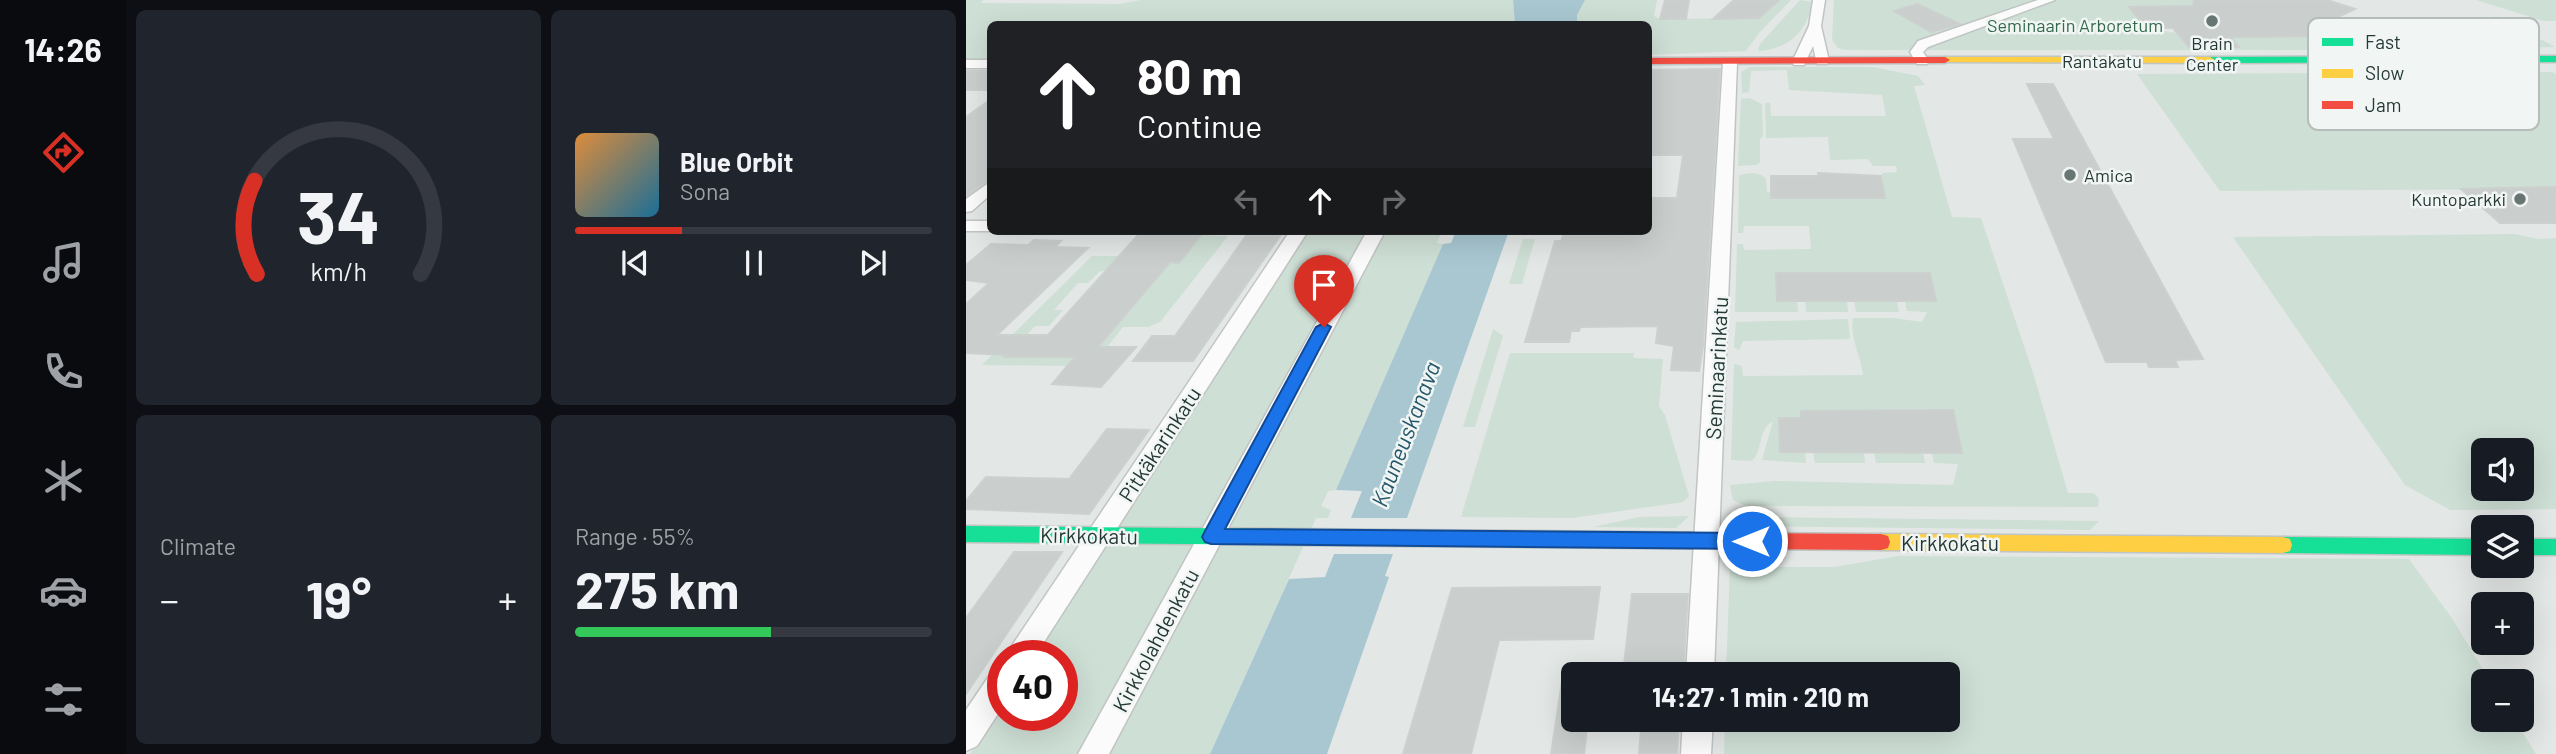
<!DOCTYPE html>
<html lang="en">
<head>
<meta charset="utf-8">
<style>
	body { margin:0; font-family:Barlow,sans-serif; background:#20242c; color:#f1f3f6; height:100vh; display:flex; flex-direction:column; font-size:26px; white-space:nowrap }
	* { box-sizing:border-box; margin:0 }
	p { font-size:23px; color:#9ea1a6 }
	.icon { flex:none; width:38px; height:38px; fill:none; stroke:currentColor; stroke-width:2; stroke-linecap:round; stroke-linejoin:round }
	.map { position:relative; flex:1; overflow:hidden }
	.details { display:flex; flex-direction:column; gap:10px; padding:10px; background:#0d0f14; width:840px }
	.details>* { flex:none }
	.hud { position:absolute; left:21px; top:21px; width:665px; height:214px; border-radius:10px; box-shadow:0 7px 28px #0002; background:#202124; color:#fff; overflow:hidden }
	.controls { position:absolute; left:1505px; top:438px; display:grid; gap:14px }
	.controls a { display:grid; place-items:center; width:63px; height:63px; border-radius:10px; background:#171b24; box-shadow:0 7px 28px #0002; font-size:35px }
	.speed { position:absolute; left:21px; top:640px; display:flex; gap:14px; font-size:35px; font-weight:700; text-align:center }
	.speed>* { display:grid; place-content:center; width:91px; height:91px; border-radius:50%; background:#171b24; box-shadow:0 7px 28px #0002; line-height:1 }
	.speed .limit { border:10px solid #d22; background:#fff; color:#111 }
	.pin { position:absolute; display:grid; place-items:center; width:60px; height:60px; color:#fff; margin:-72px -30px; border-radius:50% 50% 50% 0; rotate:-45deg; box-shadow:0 0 7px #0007 }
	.pin .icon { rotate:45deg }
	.me { position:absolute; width:77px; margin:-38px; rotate:270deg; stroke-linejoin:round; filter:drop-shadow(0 0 5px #0008) }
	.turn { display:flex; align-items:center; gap:24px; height:147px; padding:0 35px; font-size:32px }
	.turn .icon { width:91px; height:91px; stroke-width:2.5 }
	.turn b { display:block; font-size:49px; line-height:60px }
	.lanes { display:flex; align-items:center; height:66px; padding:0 35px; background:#0003; justify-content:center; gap:35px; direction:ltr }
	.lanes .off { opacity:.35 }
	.big { font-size:52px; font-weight:700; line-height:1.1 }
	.details .tile { flex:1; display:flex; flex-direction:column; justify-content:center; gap:10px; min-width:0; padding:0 24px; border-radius:10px; background:#20242c }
	.details .dial { align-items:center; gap:0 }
	.dial svg { height:182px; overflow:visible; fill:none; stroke:#363941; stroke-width:7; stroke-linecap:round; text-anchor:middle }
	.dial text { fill:#f1f3f6; stroke:none }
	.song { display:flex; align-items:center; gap:21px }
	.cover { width:84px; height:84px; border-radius:10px; background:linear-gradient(135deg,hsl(30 70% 55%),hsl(200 70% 35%)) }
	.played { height:7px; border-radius:4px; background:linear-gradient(90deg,#d93025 30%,#363941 30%) }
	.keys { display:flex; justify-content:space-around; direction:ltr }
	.heat { display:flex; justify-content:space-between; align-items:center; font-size:38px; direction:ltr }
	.charge { height:10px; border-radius:5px; background:linear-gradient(90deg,#34c759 55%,#363941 0) }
	.details .tiles { flex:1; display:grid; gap:10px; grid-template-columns:repeat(2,1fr) }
	.trip { position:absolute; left:595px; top:662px; width:399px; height:70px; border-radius:10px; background:#171b24; box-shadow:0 7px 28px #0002; font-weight:700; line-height:70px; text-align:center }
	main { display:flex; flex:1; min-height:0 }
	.tabs { display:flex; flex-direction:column; width:126px; justify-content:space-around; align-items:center; background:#090b0e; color:#9ea1a6 }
	.tabs .icon { width:49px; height:49px }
	.tabs .active { color:#d93025 }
	.tabs b { font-size:32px; color:#f1f3f6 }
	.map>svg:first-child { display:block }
</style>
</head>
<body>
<main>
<nav class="tabs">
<b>14:26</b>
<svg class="icon active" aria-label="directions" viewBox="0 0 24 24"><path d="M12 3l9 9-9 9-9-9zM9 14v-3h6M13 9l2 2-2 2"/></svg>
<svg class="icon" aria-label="music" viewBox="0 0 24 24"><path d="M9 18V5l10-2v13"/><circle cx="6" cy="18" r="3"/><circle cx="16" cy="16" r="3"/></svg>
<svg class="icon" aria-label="phone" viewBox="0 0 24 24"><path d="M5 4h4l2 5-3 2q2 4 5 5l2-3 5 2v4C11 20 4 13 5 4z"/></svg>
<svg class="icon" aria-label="climate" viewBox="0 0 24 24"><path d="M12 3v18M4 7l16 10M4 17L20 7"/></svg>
<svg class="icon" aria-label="car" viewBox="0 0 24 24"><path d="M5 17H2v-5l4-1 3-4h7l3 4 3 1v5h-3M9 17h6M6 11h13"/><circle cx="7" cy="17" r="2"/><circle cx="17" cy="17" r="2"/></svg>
<svg class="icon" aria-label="filters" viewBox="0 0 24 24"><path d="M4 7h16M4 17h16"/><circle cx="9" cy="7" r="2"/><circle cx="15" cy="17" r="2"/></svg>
</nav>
<section class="details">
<div class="tiles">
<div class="tile dial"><svg viewBox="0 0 100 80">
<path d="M14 69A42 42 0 1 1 86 69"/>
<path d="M14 69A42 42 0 0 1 13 28" stroke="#d93025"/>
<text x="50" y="56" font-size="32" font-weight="700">34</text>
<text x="50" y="72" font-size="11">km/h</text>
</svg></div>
<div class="tile">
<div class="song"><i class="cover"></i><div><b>Blue Orbit</b><p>Sona</p></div></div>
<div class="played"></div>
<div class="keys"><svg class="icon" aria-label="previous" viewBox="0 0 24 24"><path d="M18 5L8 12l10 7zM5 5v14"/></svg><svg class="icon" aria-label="pause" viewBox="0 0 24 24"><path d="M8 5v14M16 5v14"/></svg><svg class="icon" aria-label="next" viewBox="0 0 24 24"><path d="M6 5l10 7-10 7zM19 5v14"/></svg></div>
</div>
<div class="tile"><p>Climate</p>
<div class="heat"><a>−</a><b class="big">19°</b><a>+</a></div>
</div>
<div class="tile"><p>Range · 55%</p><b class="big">275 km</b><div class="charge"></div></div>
</div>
</section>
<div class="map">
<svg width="1590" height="754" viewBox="0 0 1590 754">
	<rect width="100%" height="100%" fill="#e3e7e6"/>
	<!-- green -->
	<g fill="#cedfd5" fill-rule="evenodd">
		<path d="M0,0h17l-2,3 138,1 22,-4h372l2,24h-525v36h-24z"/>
		<path d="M619,0h72l-3,16 6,3 99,-1 20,-18h12l-32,33 -13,18 -97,4 -1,-31h-71v-9z"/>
		<path d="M834,0l13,2c-6,29 -25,48 -55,49l2,-7z"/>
		<path d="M868,0h412l-99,28 58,10 103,-2 9,14h-472l-7,-2 -6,-8z"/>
		<path d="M1510,0h80v21h-12z"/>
		<path d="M1530,16l59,31 -135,2 -7,-4 11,-3 -7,-5 4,-3 28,7z"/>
		<path d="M784,67h123l45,9 7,9 -11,1 38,131 29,1 53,158 34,117h26l5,6 -1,8 -352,-1 -13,-6 -3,-15 45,-4 178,4 5,-21 -24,-1 -2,-11 -62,-41h-68l-1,7h-22l1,34h25l1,11 -44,-3 11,-39c-16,10 -9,27 -21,40l-21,-1 3,-96 8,2 1,10 120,-1c-2,-19 -14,-38 -10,-57h40l29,4 5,-10 -20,-1 -2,-10 31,-1 -6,-28h-14v4h-7l-1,-3h-40l-6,3 -1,-3h-85l1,27 20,1 1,11h-63l2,-68h6l1,6 67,-1 -2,-23h-65l-1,7h-5l1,-58c10,-2 20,-4 27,4l1,13 118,6 -3,-25 15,-1 -1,-6h-23l-5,-7 -38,1 -2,-23 -62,1 -1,-35h5l1,13h115l-4,-21 -93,-5 -2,-20 -36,1 -2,21 -7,1 -1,-21z"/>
		<path d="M1586,72l4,2v115l-336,2 -83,-117z"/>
		<path d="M783,98l13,6 1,32 -3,3v23l-4,3 -18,1 3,-67z"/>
		<path d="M338,231h138l-5,12 6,1 -107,246 -8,1 -7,15 10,4 -3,8h-12l-106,236h-240l33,-51v13h59v-60h-29z"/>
		<path d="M1549,234l23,5 18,-1v271l-106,1 -45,-25 -172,-248zM1517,450h39v38h-39z"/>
		<path d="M235,235l27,1 -68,86 -12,5h-25l-16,20 -30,19 -95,-1 110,-109h44l-5,6 -32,10 -11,11h-10l-24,27h9l-14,16h-14l-28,30 36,1 23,-27h-13l12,-13 26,40 76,-91 -3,-4 15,1z"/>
		<path d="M557,239h12l-13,45h-13z"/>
		<path d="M839,301h42l1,11h-42z"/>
		<path d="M888,301h43l2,11h-43z"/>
		<path d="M882,319l2,20 -107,2 -4,9 -5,-3 2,-25z"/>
		<path d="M527,329l10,7 -28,91h-12z"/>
		<path d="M544,353h124l-1,5 30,1 -4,47 6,9 24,81 -6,6 -111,16 -111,-1z"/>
		<path d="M847,452h51l1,11h-50z"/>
		<path d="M908,452h49l2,11h-49z"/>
		<path d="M723,516l-13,12 -83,-1 46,-10z"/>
		<path d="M783,517l350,4 -9,9 -353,-4 -2,-5z"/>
		<path d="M932,556l511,3 44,61 37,61h-7v38h31l22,35h-812l1,-35h223v-45h-222l4,-107h104z"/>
	</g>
	<!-- water -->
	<g fill="#a8c7d1">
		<path d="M547,0h72l-8,15v9h-62z"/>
		<path d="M490,231h53l-102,287h-56l11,-27 -26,-1 107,-246 8,-1z"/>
		<path d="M368,554h59l-8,22 4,1 -62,177h-117l79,-175 36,-2z"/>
	</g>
	<!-- building -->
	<g fill="#cacfcd" stroke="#ccd0cf" stroke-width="2">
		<path d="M699,0h24l-3,19h-26z"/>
		<path d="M768,0h45l-20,18 -46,1z"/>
		<path d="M1228,0h133l28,9 -34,16 11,11 -102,1 9,10h-50l-16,-19h-26l-18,-21 64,-1z"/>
		<path d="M951,4l43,20 -29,8 -37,-21z"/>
		<path d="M754,69l-17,277 -4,25 -28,-1 3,-24 -18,-3 2,-17 -78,1 -1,4h-8l-2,11h-44l30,-101h6l2,-5 85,-1v-37h29l6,-43h-35v-85z"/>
		<path d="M24,71v19h-24v-19z"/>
		<path d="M1061,84h26l150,275 -28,1 3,7h-29l-2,-5h-41l-93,-223h41z"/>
		<path d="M24,100v79l-24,17v-79z"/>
		<path d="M852,173l63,3 4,22h-114v-22h48z"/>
		<path d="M1590,187v36h-56l-39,-34z"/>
		<path d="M172,235h63l-22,28 -9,-1 -72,85h38l-35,40 -49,-3 23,-27h-70l3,-2 -42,-2v-49l23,-21 -23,-3v-15l25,-21 37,1 6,-5 27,1 -6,6 33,1 -91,87h51z"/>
		<path d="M280,236h34l-87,125h-60l19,-25h23z"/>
		<path d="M810,273h154l6,28h-159z"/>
		<path d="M987,410l9,43 -182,-1 -1,-34h22v-7z"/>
		<path d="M141,429l42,1 -60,84 -123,-5v-8l20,-24 83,2z"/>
		<path d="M48,552h48l-96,142v-76z"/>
		<path d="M634,587l-7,52 -94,1 -28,114h-68l49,-166z"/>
		<path d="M666,594h56l-5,80h-60z"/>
		<path d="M597,675l10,1v43h15l-4,35h-33z"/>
		<path d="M676,719h37l-2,35h-38z"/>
	</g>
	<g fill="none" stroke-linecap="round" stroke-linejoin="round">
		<defs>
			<g id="street">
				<path d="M847,0h12l-4,26 8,35 -2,3h-10l-4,-18 -9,19h-10l-2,-3 17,-36z"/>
				<path d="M1072,0h17l-127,47 -5,5 6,9 -2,3h-10l-7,-12 8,-11z"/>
				<path d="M764,58l7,4 -23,612h-28l37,-612z"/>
				<rect x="0" y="60" width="24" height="8"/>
				<path d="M24,182v13l-18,16 -6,1v-13z"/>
				<path d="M0,221h24l1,10h-25z"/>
				<path d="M324,231h18l-273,425h-30z"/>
				<path d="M401,231h18l-276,523h-31z"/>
				<path d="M37,667v39l-26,40 -11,5v-41l27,-40z"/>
				<path d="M717,719h30l-2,35h-30z"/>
			</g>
			<g id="fast">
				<path d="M1590,56v6l-346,1 -5,-3 5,-3z"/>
				<path d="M0,526l429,4 7,3 2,5 -2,5 -7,3 -429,-4z"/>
				<path d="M1317,537l200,2v16l-200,-2 -7,-2 -2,-6 2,-6z"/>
				<rect x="1556" y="539" width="34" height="16"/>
			</g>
			<g id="slow">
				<path d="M979,57h265l5,3 -5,3 -268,-1v-4z"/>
				<path d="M915,534l402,3 7,2 2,6 -2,6 -7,2 -402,-3 -7,-2 -2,-6 2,-6z"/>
			</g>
			<g id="jam">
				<path d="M682,58l297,-1 5,3 -5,3 -297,1z"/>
				<path d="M429,530l486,4 7,2 2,6 -2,6 -7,2 -486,-4 -7,-3 -2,-5 2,-5z"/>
			</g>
		</defs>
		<!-- street casing -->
		<use href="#street" stroke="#c0c4c3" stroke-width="3"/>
		<!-- fast casing -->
		<use href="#fast" stroke="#c0c5c3" stroke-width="3"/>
		<!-- slow casing -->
		<use href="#slow" stroke="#c0c5c3" stroke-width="3"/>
		<!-- jam casing -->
		<use href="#jam" stroke="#c0c5c3" stroke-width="3"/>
		<!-- street -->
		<use href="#street" fill="#fbfbfb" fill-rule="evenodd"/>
		<!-- fast -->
		<use href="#fast" fill="#16e098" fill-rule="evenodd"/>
		<!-- slow -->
		<use href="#slow" fill="#ffcf43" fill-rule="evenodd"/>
		<!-- jam -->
		<use href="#jam" fill="#f24e42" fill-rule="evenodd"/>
	</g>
	<!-- route -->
	<path fill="#1a73e8" stroke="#114b97" stroke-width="2" d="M358,323l7,4 -106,202 527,4 7,3 2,5 -2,6 -7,2 -541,-5 -6,-2 -3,-5 3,-6 111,-204z"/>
	<!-- markers -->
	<g fill="#677573" stroke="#f1f6f4" stroke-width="2.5">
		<circle cx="1246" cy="21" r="7"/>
		<circle cx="1104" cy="175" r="7"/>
		<circle cx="1554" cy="199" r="7"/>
	</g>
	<g text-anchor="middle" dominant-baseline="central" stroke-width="5" stroke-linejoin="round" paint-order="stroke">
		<!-- far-park labels -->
		<g font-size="18" fill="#33694e" stroke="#f1f6f4">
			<text x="1109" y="25">Seminaarin Arboretum</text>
		</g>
		<!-- far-poi labels -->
		<g font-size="18" fill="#243835" stroke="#f1f6f4">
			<text x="1246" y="43">Brain<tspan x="1246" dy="21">Center</tspan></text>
			<text x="1118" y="175" text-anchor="start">Amica</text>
			<text x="1540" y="199" text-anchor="end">Kuntoparkki</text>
		</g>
		<!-- far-street labels -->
		<g font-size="18" fill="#243835" stroke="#f1f6f4">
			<text x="1136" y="61">Rantakatu</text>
		</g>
		<!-- street labels -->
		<g font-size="21" fill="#243835" stroke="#f1f6f4">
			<text transform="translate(750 368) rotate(-87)">Seminaarinkatu</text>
			<text transform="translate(193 444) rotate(-57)">Pitkäkarinkatu</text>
			<text transform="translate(123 535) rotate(1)">Kirkkokatu</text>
			<text x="984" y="542">Kirkkokatu</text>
			<text transform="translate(189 640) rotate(-62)">Kirkkolahdenkatu</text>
		</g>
		<!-- water labels -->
		<g font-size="23" font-style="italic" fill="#26586c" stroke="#f1f6f4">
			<text transform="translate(439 434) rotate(-69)">Kauneuskanava</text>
		</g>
	</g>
	<!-- legend -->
	<rect x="1342" y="18" width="231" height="112" rx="10" fill="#f1f6f4" stroke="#b4bdbb" stroke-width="2"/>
	<rect x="1356" y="38" width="31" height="8" fill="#16e098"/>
	<rect x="1356" y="69" width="31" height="9" fill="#ffcf43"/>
	<rect x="1356" y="101" width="31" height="8" fill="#f24e42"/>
	<g font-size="19" fill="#243835">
		<text x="1399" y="49">Fast</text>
		<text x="1399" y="80">Slow</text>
		<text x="1399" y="112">Jam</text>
	</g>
</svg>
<div class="controls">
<a><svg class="icon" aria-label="sound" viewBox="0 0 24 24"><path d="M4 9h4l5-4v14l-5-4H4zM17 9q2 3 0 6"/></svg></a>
<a><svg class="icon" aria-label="layers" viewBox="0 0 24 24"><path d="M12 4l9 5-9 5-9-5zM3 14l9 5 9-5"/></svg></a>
<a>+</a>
<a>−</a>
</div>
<div class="speed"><div class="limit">40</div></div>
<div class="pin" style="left:358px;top:327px;background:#d93025"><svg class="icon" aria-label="arrive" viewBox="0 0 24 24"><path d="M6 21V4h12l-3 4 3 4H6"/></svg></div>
<svg class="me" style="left:786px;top:541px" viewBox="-20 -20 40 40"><circle r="17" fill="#1a73e8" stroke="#fff" stroke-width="3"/><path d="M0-11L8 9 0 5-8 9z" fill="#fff"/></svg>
<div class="trip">14:27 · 1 min · 210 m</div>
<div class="hud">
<div class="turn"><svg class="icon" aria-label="ahead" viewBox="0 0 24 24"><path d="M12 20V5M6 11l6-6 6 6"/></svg><div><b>80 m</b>Continue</div></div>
<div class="lanes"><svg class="icon off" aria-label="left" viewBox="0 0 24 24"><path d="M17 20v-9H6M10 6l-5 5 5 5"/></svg><svg class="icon" aria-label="ahead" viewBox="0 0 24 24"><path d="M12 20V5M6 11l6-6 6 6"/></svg><svg class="icon off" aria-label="right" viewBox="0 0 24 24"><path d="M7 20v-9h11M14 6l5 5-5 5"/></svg></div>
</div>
</div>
</main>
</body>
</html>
